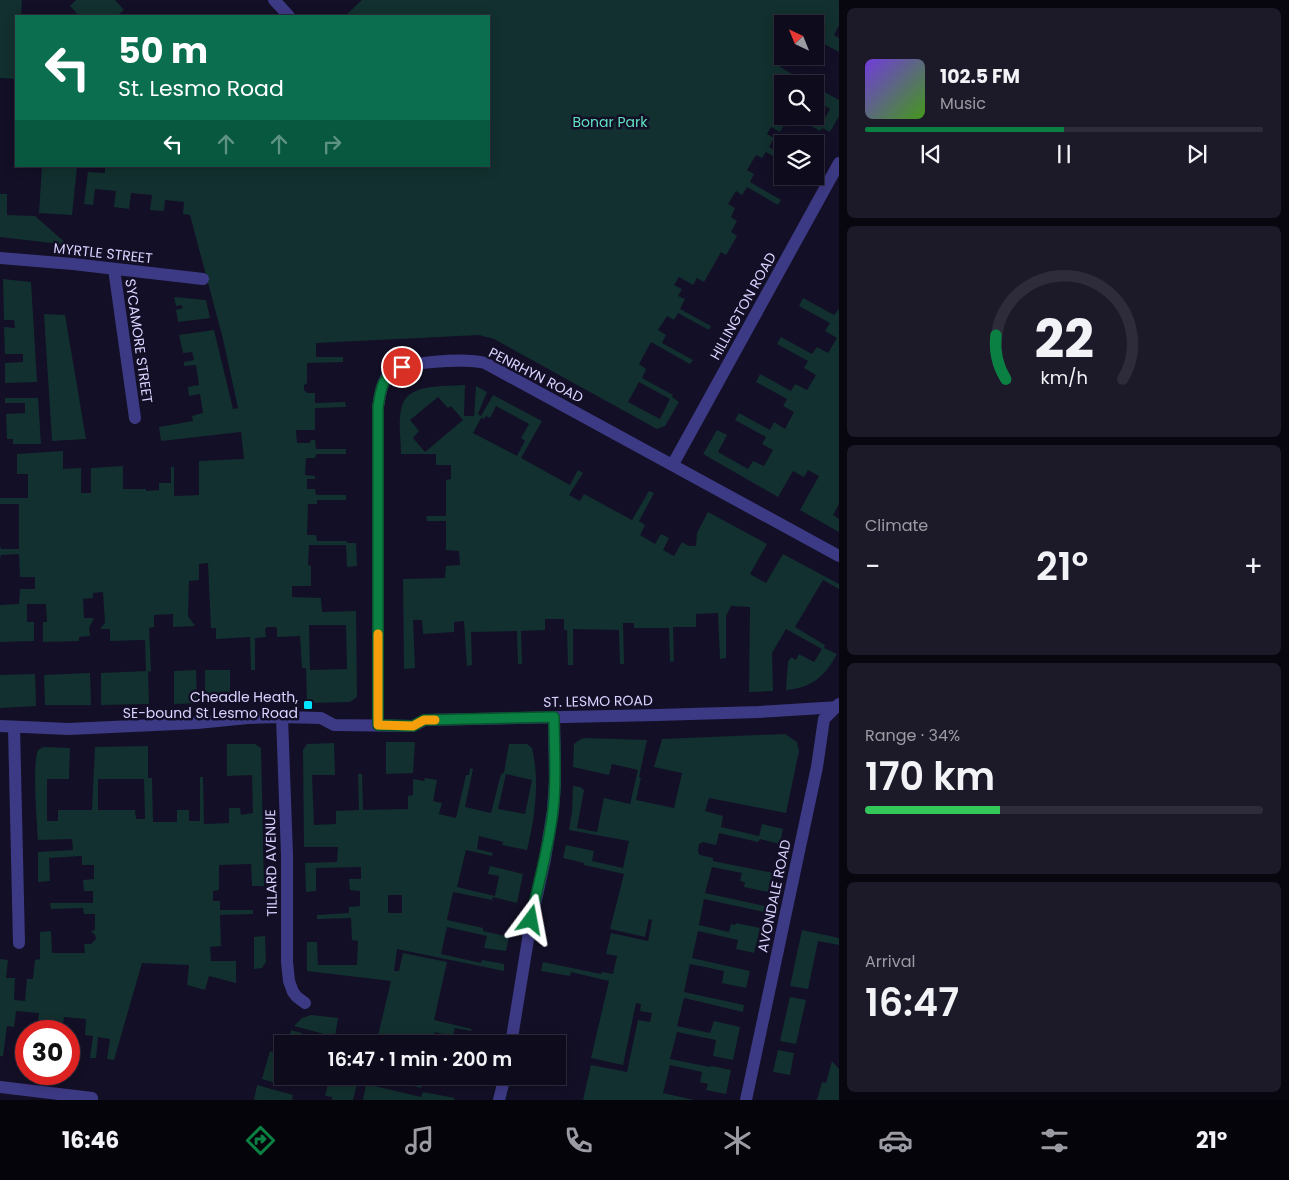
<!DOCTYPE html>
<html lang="en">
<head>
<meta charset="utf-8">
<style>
	body { margin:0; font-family:Poppins,sans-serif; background:#1c1929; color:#f1f3f6; height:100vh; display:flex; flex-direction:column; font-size:19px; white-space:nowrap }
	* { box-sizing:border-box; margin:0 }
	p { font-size:16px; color:#9b9ba3 }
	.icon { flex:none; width:28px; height:28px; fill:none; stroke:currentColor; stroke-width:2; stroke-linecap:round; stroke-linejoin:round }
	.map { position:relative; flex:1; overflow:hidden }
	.side { display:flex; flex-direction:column; gap:8px; padding:8px; background:#08060f; width:450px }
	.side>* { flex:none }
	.top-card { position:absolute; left:15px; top:15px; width:475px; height:152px; border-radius:0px; box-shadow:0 2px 12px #0003,0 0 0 1px #2e2b3b; background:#0b6e4f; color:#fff; overflow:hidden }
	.needle { width:32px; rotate:317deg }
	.tools { position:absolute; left:774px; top:15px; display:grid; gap:10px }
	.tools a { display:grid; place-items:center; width:50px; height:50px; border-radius:0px; background:#0e0b1c; box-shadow:0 2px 12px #0003,0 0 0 1px #2e2b3b; font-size:25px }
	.speed { position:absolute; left:15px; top:1020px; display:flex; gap:10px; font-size:25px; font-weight:700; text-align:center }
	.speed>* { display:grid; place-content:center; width:65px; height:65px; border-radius:50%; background:#0e0b1c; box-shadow:0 2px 12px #0003,0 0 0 1px #2e2b3b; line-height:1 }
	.speed .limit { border:8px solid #d22; background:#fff; color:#111 }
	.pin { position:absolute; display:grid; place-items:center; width:42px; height:42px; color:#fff; margin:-21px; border:2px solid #fff; border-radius:50%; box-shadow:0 1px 5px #0007 }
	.me { position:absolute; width:55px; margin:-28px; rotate:13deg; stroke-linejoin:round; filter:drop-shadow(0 0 4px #0008) }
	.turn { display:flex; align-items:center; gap:18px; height:105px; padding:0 20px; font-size:22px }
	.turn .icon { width:65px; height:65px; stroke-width:2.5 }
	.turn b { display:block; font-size:35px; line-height:42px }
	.lanes { display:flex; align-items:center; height:48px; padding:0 20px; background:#0003; justify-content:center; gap:25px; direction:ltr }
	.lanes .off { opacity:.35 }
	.big { font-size:38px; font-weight:600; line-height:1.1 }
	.side .widget { flex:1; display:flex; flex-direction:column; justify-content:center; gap:8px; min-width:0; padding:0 18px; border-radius:8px; background:#1c1929 }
	.side .dial { align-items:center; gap:0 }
	.dial svg { height:130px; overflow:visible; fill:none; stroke:#2e2b3b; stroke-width:7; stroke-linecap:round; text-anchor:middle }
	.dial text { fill:#f1f3f6; stroke:none }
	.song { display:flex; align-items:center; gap:15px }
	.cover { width:60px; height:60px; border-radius:8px; background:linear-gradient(135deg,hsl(260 70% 55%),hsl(100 70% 35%)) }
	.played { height:5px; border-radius:2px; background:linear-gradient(90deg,#0b8043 50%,#2e2b3b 50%) }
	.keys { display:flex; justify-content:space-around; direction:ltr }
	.heat { display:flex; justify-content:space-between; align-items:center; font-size:28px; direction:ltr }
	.charge { height:8px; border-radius:4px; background:linear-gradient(90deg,#34c759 34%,#2e2b3b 0) }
	.trip { position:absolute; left:274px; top:1035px; width:292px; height:50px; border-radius:0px; background:#0e0b1c; box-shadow:0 2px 12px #0003,0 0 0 1px #2e2b3b; font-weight:600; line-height:50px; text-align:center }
	.dock { display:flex; height:80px; justify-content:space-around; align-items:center; background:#06040b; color:#9b9ba3 }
	.dock .icon { width:35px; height:35px }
	.dock .on { color:#0b8043 }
	.dock b { font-size:22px; color:#f1f3f6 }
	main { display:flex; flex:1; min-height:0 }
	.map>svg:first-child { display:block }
</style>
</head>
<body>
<main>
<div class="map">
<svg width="839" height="1100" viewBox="0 0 839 1100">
	<rect width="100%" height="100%" fill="#130f26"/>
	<!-- green -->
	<g fill="#12302f" fill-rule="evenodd">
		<path d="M0,0h22l-1,16h-5v63l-16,-1z"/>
		<path d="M76,0h39l9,10 -7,6h-38l-9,-10z"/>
		<path d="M362,0h477v25l-5,10 5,3v14l-24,-13v-15h-33v32h4l-6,11 30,17h-28v32h7l-9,16 -9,-5 -4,7 7,4 -5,9 13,8v6l-16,-9 -4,6 -6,-3 -9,15 7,4 -4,8 31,18 -3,5 -31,-18 -5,8 -6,-4 -8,13 7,4 -4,9 6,4 -6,11 6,4 -11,19 -5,-3 -17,30 -7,-4 -4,7 -14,-8 -5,8 8,4 -4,7 7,3 -5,10 31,17 -2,4 -31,-17 -4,7 -7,-4 -9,14 8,5 -4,8 31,17 -3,4 -39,-22 -12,22 7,5 -4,9 31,17 -1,2 7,5 -14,24 -8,3 -163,-90 -15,-4 -163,8v14h27v5l-36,1v20l-3,2v5l3,3h8v10l30,-1 1,5 -31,1v22h-19l1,13h13l1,-3h4l1,9h30v5h-30l-1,4h-9l-1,17 10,1v3h-8v10h8l1,6h30v5h-29v4h-9l-1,31h9l1,6h30v2h9l1,23 -10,1 -1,-22h-37l-1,20 3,1v20h-19v11l29,1 1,14 34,-1 1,86 -7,5 -43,1 -1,-35h-4l-2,-32 -23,1v-8l-1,-2h-9l-2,2 1,8 -11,1v32h-4l-1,-33 -34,2v-11h-5l-3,-65 -9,1v16l-10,1 -1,35 7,10 -22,1v-13l-19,1v12l-5,1 2,44 -3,-1 1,33 -48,1v-32l45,-2 -1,-31 -35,1v-12h-10l5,-6 -2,-31 -10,1v5l-10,1 1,19h10l-5,10 1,8 -11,1v4l-36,1v-20h4l-1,-18h-19v18h7v19l-34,1v-37l19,-1 1,-15h15v-12h-15l-1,-23 -18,1 -1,4v-14l1,4h18v-45h-19v-6h28v-24h-11v-20l46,-3v18l18,-1v25h10v-25l32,-2v23h23v2l13,-1v-7h12v-16h3v29l25,-1v-34l45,-2 -3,-27 -80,9 -2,-14 34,-6 -1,-5 11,-3 -3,-19 -11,2 -1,-9 11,-2 -3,-20 -12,1v-4l10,-2 -2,-8 -9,1 -4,-18 35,-5 19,79 5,-1 -15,-69 -33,-124 -7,-1 1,-12 -19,-2 -1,11 -14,-1 2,-15 -21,-2 -2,16 -15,-2 2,-16 -21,-2 -2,16 -9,-1 4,-32 17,1v-7h384v-150h-144zM639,382l31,17 -10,20 -32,-17zM309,625h37l1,44 -37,1z"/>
		<path d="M815,87l24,13v16l-9,16 -8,-4 -2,3 -27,-15h12l16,9 9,-16 -15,-9z"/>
		<path d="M42,166h35l-5,49 -33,-2z"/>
		<path d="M0,194h7v21l28,1 33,29 -68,-8z"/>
		<path d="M3,279l28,3 6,100 -32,1v-20l18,-1v-8h-18l-1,-27 11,1 -1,-8h-10z"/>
		<path d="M174,297l32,3 4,18 -32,4 -2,-12 7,-2 -2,-3 -5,1z"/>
		<path d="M803,298l31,17 5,-6v195l-6,11 6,4v13l-39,-22 19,-34 -11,-6 -4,7 -11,-6 -15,26 -75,-43 14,-24 10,5 -9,17 30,17 5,-8 11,5 9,-16 -11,-6 4,-7 -31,-17 4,-7 31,17 4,-8 11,7 9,-17 -11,-6 4,-7 -31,-17 4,-8 31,17 4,-7 12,6 9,-15 -12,-7 4,-7 -31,-17 4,-7 31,17 5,-7 11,6 9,-15 -12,-7 5,-8 -31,-17z"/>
		<path d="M44,314l21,1 21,124 -34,2z"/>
		<path d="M465,385l-1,31h10l2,-30 11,6 -9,22 3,2 12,-21 49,26 -21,37 49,27 8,-15 5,3 -14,22 11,6 4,-7 48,26 17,-29 5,2 -15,28 6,4 -5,10 15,9 6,-10 8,4 -6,12 11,6 8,-14 7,4h7l1,-13 11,-21 59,32 -17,30 16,9 17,-29 56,30v5l-16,-9 -28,47 30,18 -1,3 13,6c-12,22 -25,34 -51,36l2,-28 3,-5 5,3 3,-6 15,8 8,-13 -36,-20 -14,24 1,38 -24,1 1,-85 -19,-1 -5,10v42l-6,1 -2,-46 -22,1v13h-23l1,34 -4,1 -1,-34h-35v-5h-11l1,41h-4l-1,-34 -46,-1v36h-5l-1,-35h-3v-11h-19v11l-24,1 1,33h-4l-1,-33 -46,1 1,33 -5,1 -3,-45 -10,1v10l-31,2 -1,-14h-9l2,48 -11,1 -1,-90 42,-1 1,-12 14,-1 -1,-14 -13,-1v-29h-19l-1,-5h20v-36l5,-1v-14h-15v-11h-35c0,-14 -3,-30 0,-44 4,-28 43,-23 64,-25zM438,397l10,11 3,-2 12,14 -38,32 -12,-14 6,-7 -9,-11zM496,406l33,18 -8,14 4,3 -8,15 -44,-23 8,-15 3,1 2,-3 4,2z"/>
		<path d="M5,398h33l3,46h-28v-5h-6l-1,-25 19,-1v-10h-20z"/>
		<path d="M196,670l1,33 -23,1v-33z"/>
		<rect x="205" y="670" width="25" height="33"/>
		<path d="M90,673l1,32h-46l-1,-30z"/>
		<path d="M35,674l1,32 -36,2v-33z"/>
		<path d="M785,734l12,8 2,9 -13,62 -77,-15 -4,13 18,5 -2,11 38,9 3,-12 21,5 -3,15 -20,-5 -2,3 -39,-9 -3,12 -13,-3 -4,2 -1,8 2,3 13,3v3l60,12 -5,19 -24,-5 1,-5 -5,-1 2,-8 -30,-6 -7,26 60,13 -1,6 -60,-13 -5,26 30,7 2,-8 4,1 1,-2 24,5 -6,25 -18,-4 2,-9 -40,-9 -6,27 58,13 -4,17 -24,-5 2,-12 -34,-7 -6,28 60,13 -1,7 -59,-14 -7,28 33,7 4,-12 26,6 -7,33 -20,-4 3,-16 -39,-8 -7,27 40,8 1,-1 20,4 -5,24 -20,-4 2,-6 -8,-2 2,-10 -32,-7 -7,28 31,7h-111l8,-35 36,7 11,-52 12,2 2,-9 -12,-2 1,-7 -5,-1 -13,62 -32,-7 18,-77 -38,-9 -1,4 -29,-5 2,-9 58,12 1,-2 11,2 4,-18 -11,-2 5,-21 37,8 4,-21 -3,-1 -4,18 -35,-8 14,-55 -40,-9v-2l-21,-5 3,-13 28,6 -2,10 31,7 6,-27 -60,-11 3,-18 1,-26 7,1 4,3 -7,38 20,4 7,-34 26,6 8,-34 -26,-6 -3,11 -36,-8 1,-23 7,-5 4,-1 62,2 -8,37 2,1 -5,22 38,8 8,-35 -28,-6 8,-28z"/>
		<path d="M386,742h29l-2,31 -27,1z"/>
		<path d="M334,743l1,32h-23l2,50 22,-1v-13l23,-1 -1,-36h4l1,36 45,-1v-13l5,-1v-16l11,2 1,-3 12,2 -4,21 9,2 -3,11 17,4 10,-43h3l1,-7 3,1 -8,38 26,6 10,-39 3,-1 5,-29h18l5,4c8,34 3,69 -5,102l-25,-5 1,-3 -24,-6 -2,13 16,4 -1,3 -26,-6 -9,37 38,9 4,-20 -11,-2 2,-8 33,8 -6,29 -24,-6 -1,3 -39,-8 -6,28 36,8v3l26,6 -3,14 -22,-3 3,-12 -40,-9 -6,27 40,9 1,-3 22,4v7l-107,-22 -3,22h5l4,-18 44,9 -13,58 38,9 -1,2 -16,-3 -2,9 -18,-5 -3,12h-56l15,-63 -84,-10v-29h10l1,23h39l1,-24 -6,-1 -1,-22 -34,1v-4l32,-2v-6l11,-1v-15l-10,-1 -1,-11h12v-12l-45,1v23l-10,1 -1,-29 32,-1 1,-15h-34l-1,-97 4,-6zM506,774l26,6 -7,34 -27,-5zM388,895h14v18h-14z"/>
		<path d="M227,744h28l6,4 3,138h-12l-1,-22 -32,1v25l-6,1v10h7v9h33v4l-33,1 1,31 -11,1 1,14h25v22l-27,-7 -4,14 -18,-5 2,-20 -47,-2 -28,97 -7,-1 3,-20 -12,-2 -2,21h-6l3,-22 -8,-1 1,-16 -22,-2 -2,14h-16l-1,-2h-8l2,-16 -23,-2 -2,16 -7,-1 -4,30h-3v-97l8,1 -2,18h9l-1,22 11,1 2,-22h6l2,-19 5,-1v-27l11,-1 1,22h33l-1,-9h7l5,-5 -1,-4 -4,-4 4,-1v-16h-11l-1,-6 -32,1 -1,-6h43v-12h-9l-1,-11 11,-1v-14h-12v-9l-33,2 1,23 -12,1v-30l35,-2 -1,-11 -34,1c-1,-18 -6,-76 0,-90l5,-3 27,1 -1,31h-22v42h11v-11h34l3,-63 53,-1v32h4l1,44h24v-12h12v11h11v-44h3l1,47 25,-1v-15h11l1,7 12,-2 -1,-38 -25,1zM98,779h46l1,40h-9l-1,-9h-37z"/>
		<path d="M802,930l37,8v7l-21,-4 -10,48 -18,-3z"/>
		<path d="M265,936l1,26 -4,6 -8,1v-32z"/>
		<path d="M790,997l16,3 -10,44 -16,-3z"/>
		<path d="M311,1015l27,3 -3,19 -41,-11 8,-8z"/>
		<path d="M291,1030l11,3 -3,11h-17v32h8l-3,10 -25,-7 8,-28 6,2 4,-18 9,2z"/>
		<path d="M778,1050l16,3 -4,22 -17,-3z"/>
		<path d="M832,1061l7,8v31h-22l5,-18 4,1z"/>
		<path d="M330,1076h29l-6,24h-21v-3l-7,-1z"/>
		<path d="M376,1076h48l-3,12z"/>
		<path d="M366,1084l55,13 2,-5 32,6 -1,2h-91z"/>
		<path d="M257,1085l36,10 -1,5h-38z"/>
	</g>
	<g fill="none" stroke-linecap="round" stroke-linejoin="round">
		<!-- minor -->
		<g stroke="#3d3a85" stroke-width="12">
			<path d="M274,0l15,16"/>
			<path d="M0,258l73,6 130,15"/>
			<path d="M114,269l21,149"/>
			<path d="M673,464l166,-301"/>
			<path d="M282,717l5,138v107l2,19 4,11 4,5 8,6"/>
			<path d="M378,725v-318c2,-11 3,-24 11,-33 13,-13 78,-16 96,-11l354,193"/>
			<path d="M0,726l69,3 128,-6 51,-5 34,-1 39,1 13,7 79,1 12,-6 232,-5 102,-3 80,-5"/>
			<path d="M14,727l5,216"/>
			<path d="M511,1044l19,-117 15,-68 8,-49 2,-29 -1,-64"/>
			<path d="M0,1087l92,11"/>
			<path d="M499,1100l6,-24"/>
			<path d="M746,1100l71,-333 7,-48 15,-15"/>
		</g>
	</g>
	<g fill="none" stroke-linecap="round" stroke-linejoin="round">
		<defs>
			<path id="route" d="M402,367c-20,9 -21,20 -24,40v318l35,1 11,-6 130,-3c0,31 3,62 -1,93 -4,37 -15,73 -22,110"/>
		</defs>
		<!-- route casing -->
		<use href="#route" stroke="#07532c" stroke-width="12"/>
		<!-- route -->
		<use href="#route" stroke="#0b8043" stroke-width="9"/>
		<!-- slow -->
		<path stroke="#f59e0b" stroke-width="9" d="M378,634v91l35,1 11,-6h11"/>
	</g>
	<!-- markers -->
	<rect fill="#00e5ff" stroke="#130f26" stroke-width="2" x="303" y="700" width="10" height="10" rx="2.5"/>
	<g text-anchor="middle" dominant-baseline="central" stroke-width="5" stroke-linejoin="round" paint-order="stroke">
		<!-- park labels -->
		<g font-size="14" fill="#5fe0c0" stroke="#130f26">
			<text x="610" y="122">Bonar Park</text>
		</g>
		<!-- street labels -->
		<g font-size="14" fill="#d9d4ff" stroke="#130f26">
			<text transform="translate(103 253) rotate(6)">MYRTLE STREET</text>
			<text transform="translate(743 306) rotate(-61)">HILLINGTON ROAD</text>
			<text transform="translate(139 341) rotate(82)">SYCAMORE STREET</text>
			<text transform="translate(536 375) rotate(27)">PENRHYN ROAD</text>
			<text transform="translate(598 701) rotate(-1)">ST. LESMO ROAD</text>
			<text transform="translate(271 863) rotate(-91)">TILLARD AVENUE</text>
			<text transform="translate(774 896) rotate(-78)">AVONDALE ROAD</text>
		</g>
		<!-- poi labels -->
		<g font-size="14" fill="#d9d4ff" stroke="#130f26" text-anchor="end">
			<text x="298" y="697">Cheadle Heath,<tspan x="298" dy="16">SE-bound St Lesmo Road</tspan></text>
		</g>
	</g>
</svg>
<div class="tools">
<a><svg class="needle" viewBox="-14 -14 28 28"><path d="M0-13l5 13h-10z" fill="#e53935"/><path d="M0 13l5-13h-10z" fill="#9b9ba3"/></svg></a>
<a><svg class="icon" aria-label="search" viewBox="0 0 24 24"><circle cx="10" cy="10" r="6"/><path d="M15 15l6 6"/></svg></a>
<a><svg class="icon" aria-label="layers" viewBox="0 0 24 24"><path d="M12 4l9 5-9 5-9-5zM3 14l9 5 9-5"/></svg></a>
</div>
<div class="speed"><div class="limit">30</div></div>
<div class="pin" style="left:402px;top:367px;background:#d93025"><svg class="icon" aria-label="arrive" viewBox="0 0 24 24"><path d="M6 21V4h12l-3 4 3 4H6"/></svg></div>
<svg class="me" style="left:531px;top:920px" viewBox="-20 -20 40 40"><path d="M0-17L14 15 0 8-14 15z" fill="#0b8043" stroke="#fff" stroke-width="4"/></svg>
<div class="trip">16:47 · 1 min · 200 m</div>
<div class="top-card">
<div class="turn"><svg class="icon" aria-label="left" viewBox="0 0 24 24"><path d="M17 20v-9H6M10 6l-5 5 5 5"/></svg><div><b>50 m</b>St. Lesmo Road</div></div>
<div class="lanes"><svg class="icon" aria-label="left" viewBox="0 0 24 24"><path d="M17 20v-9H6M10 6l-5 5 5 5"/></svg><svg class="icon off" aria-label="ahead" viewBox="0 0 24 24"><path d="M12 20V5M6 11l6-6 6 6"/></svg><svg class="icon off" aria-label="ahead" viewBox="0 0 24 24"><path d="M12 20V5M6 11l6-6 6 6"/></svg><svg class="icon off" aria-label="right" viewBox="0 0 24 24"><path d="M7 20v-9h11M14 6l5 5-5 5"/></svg></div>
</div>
</div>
<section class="side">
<div class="widget">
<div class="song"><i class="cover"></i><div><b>102.5 FM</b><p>Music</p></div></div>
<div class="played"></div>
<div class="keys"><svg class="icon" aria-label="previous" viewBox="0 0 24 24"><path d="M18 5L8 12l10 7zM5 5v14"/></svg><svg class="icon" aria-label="pause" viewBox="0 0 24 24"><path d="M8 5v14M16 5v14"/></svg><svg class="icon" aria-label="next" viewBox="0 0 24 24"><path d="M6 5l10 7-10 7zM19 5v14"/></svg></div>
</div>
<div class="widget dial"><svg viewBox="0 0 100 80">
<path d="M14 69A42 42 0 1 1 86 69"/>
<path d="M14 69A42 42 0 0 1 8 42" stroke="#0b8043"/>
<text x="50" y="56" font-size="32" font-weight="700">22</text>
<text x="50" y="72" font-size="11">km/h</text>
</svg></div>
<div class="widget"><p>Climate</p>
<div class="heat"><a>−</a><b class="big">21°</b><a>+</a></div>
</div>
<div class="widget"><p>Range · 34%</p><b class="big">170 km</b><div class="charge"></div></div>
<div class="widget"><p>Arrival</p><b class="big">16:47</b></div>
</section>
</main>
<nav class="dock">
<b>16:46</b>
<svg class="icon on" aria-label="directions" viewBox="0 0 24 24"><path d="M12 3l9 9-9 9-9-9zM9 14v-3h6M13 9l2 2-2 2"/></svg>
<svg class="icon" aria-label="music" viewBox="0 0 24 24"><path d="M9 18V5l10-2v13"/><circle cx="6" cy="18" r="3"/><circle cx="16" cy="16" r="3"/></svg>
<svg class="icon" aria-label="phone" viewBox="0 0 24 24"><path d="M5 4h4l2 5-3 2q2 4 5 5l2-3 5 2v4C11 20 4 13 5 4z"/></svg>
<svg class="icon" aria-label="climate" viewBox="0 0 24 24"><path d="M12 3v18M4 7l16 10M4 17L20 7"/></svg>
<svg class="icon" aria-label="car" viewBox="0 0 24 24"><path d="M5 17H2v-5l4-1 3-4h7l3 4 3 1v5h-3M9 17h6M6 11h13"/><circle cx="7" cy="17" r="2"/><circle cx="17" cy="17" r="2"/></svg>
<svg class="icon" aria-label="filters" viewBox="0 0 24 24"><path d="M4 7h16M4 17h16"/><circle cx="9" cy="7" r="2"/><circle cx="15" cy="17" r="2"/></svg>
<b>21°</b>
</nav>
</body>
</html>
